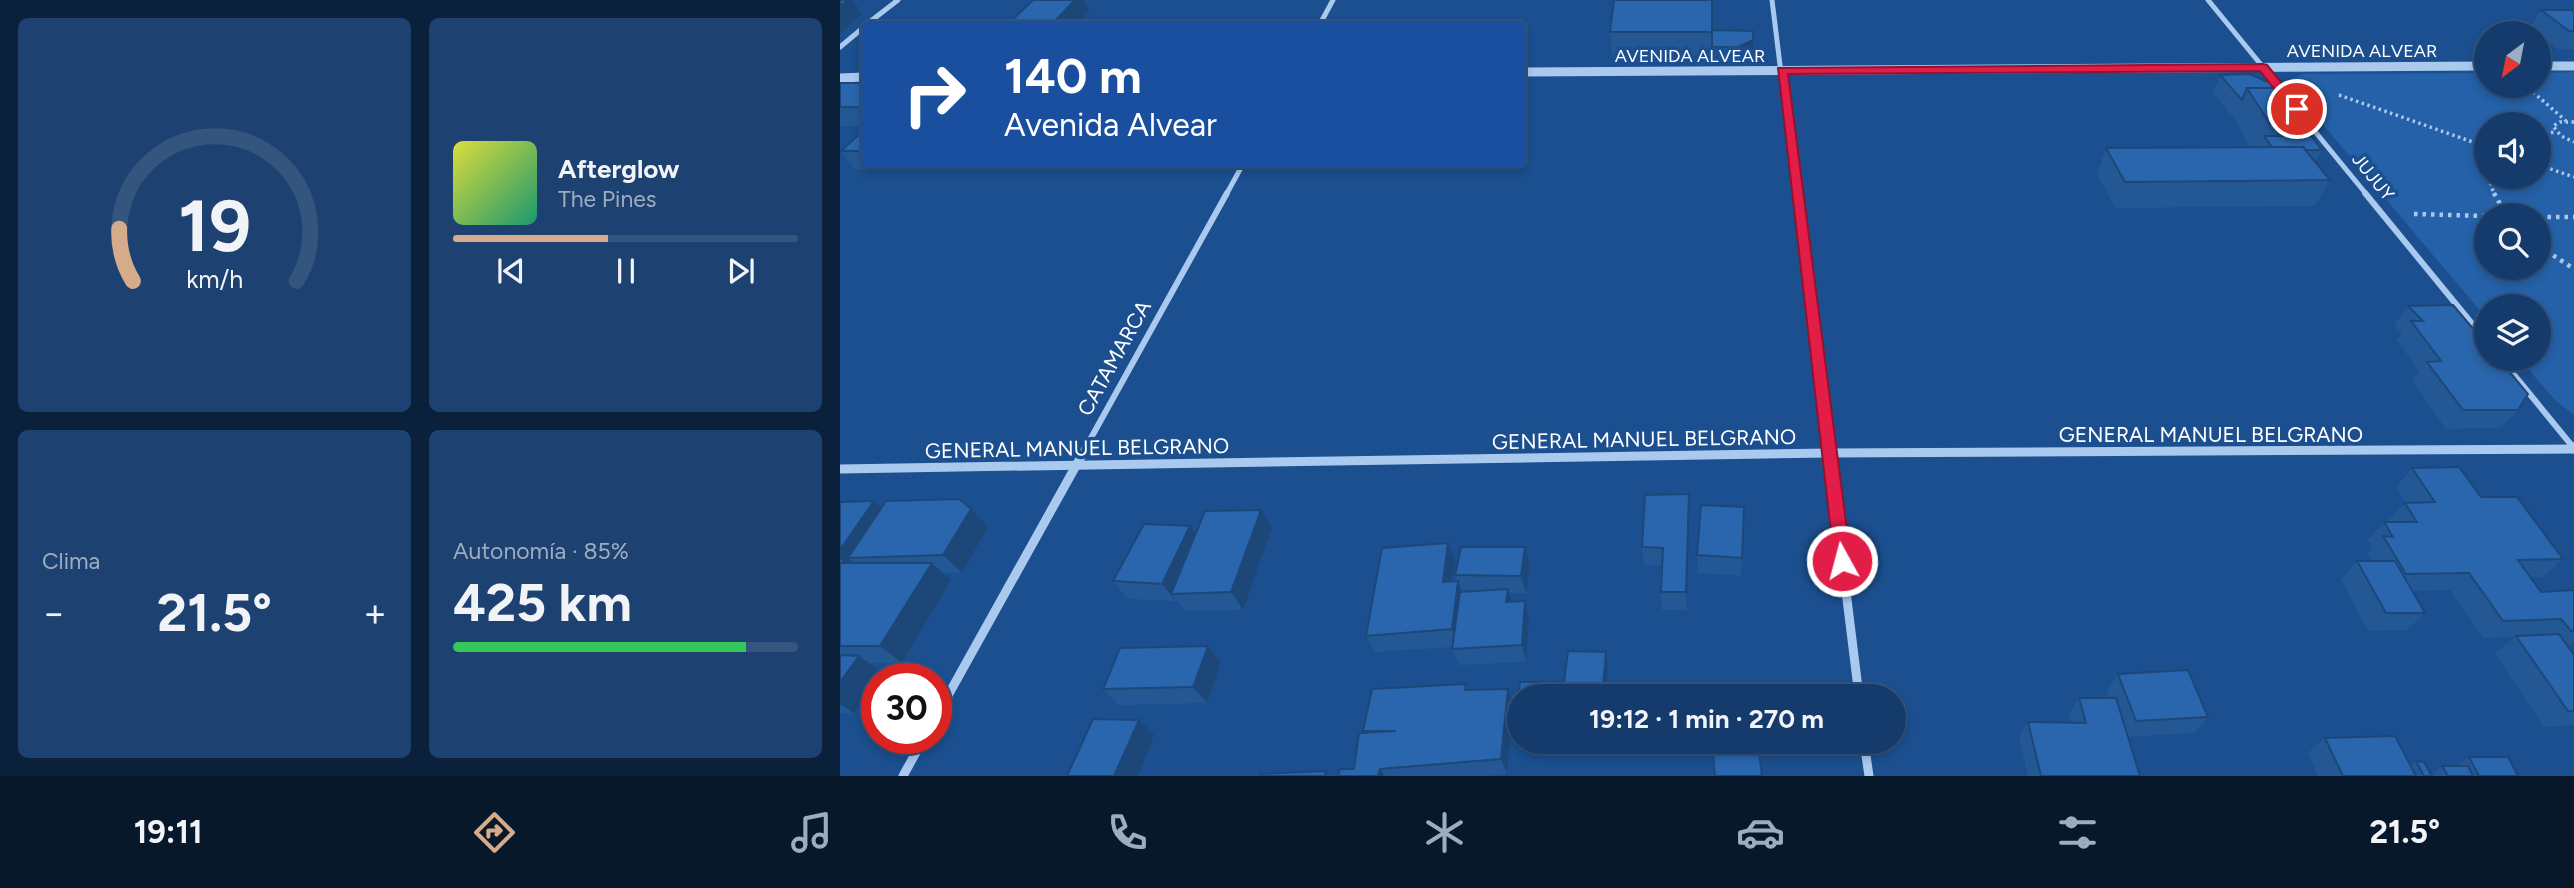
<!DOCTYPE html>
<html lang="es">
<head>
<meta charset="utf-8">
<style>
	body { margin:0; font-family:Figtree,sans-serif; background:#1d4271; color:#f1f3f6; height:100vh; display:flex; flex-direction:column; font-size:26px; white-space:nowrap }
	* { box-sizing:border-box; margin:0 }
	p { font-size:23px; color:#9dadc1 }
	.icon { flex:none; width:38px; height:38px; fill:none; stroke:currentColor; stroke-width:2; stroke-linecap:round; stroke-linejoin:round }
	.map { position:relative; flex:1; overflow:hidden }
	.details { display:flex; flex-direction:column; gap:18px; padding:18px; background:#0b203b; width:840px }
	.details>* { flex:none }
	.hud { position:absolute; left:21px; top:21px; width:665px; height:147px; border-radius:7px; box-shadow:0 4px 10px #0003,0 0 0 2px #33557e; background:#1a4fa0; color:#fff; overflow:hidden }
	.needle { width:46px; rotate:212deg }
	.buttons { position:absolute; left:1634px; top:21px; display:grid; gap:14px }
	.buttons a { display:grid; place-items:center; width:77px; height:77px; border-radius:50%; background:#143b6b; box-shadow:0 4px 10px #0003,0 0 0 2px #33557e; font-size:35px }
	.speed { position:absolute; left:21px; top:663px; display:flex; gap:14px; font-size:35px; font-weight:700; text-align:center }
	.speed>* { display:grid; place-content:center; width:91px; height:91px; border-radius:50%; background:#143b6b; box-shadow:0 4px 10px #0003,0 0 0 2px #33557e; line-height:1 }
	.speed .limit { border:10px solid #d22; background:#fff; color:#111 }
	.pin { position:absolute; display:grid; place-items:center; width:60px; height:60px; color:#fff; margin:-30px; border:4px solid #fff; border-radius:50%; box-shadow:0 2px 7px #0007 }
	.me { position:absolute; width:77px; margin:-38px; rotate:353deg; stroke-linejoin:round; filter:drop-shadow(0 0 5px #0008) }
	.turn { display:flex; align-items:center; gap:24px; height:147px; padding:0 28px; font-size:32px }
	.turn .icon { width:91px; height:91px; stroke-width:2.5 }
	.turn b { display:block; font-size:49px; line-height:60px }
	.big { font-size:52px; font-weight:700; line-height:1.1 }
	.details .tile { flex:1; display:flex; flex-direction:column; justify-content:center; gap:10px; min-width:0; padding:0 24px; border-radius:10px; background:#1d4271 }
	.details .dial { align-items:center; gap:0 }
	.dial svg { height:182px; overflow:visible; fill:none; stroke:#33557e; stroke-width:7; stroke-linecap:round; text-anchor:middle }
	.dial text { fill:#f1f3f6; stroke:none }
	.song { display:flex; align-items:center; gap:21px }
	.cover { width:84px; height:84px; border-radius:10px; background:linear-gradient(135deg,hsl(60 70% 55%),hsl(160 70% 35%)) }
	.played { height:7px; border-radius:4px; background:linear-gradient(90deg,#d6ab8b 45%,#33557e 45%) }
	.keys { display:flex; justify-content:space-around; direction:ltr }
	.heat { display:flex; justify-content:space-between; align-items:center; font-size:38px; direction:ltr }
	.charge { height:10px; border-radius:5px; background:linear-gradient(90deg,#34c759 85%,#33557e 0) }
	.details .tiles { flex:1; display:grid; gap:18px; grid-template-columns:repeat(2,1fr) }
	.trip { position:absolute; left:667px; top:684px; width:399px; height:70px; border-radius:35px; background:#143b6b; box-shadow:0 4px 10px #0003,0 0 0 2px #33557e; font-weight:700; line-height:70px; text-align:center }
	.tab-bar { display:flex; height:112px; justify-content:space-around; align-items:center; background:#08182b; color:#9dadc1 }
	.tab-bar .icon { width:49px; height:49px }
	.tab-bar .on { color:#d6ab8b }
	.tab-bar b { font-size:32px; color:#f1f3f6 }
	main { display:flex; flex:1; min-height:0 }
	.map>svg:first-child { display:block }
</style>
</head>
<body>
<main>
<section class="details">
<div class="tiles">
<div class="tile dial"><svg viewBox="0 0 100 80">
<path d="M14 69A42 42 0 1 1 86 69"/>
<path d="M14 69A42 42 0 0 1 8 46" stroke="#d6ab8b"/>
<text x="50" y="56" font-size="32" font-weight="700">19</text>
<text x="50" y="72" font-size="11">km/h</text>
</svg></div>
<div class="tile">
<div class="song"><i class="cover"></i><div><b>Afterglow</b><p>The Pines</p></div></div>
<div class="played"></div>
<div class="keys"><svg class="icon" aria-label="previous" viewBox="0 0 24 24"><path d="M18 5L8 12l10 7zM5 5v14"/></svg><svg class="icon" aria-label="pause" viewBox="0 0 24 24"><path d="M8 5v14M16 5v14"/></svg><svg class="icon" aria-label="next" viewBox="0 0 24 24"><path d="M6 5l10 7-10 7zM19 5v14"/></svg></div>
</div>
<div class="tile"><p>Clima</p>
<div class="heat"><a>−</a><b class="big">21.5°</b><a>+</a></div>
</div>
<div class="tile"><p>Autonomía · 85%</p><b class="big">425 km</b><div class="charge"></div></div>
</div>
</section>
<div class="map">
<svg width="1734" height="776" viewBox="0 0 1734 776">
	<rect width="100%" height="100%" fill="#1b4f8f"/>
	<!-- green -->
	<path fill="#2461a8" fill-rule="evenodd" d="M1734,72v343l-20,-16 -34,-40h19v-53h-52v13l-195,-231 -3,-8 14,-6 184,-1v13h52v-13zM1647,124h52v53h-52zM1647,215h52v53h-52z"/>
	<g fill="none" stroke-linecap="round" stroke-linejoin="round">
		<!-- path-far1 -->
		<g stroke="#a9c9ee" stroke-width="3.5" stroke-dasharray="2.5 3.5" stroke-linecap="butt">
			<path d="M1693,92l33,29"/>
			<path d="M1499,95l148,52"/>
			<path d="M1734,122h-14l-7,4 8,10 13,6"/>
			<path d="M1699,134l16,-2"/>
			<path d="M1699,165l35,12"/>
			<path d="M1649,177l5,18"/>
		</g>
		<!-- path -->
		<g stroke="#a9c9ee" stroke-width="4.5" stroke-dasharray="3.5 5" stroke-linecap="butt">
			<path d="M1654,193l12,22"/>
			<path d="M1574,214l73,2"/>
			<path d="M1699,217h35"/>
			<path d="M1699,246l35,23"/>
		</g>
		<!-- minor-far2 -->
		<g stroke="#a9c9ee" stroke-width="5">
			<path d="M932,0l24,195"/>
			<path d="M1368,0l77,94"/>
			<path d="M27,24l31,-24"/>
			<path d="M480,24l13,-24"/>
			<path d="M0,47l24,-20"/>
			<path d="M1468,123l59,72"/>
			<path d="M386,195l17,-31"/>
		</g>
		<!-- minor-far1 -->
		<g stroke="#a9c9ee" stroke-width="6">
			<path d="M956,193l32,254"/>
			<path d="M1525,193l122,149"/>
			<path d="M1661,359l72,88"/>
			<path d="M246,447l141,-254"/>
		</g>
		<!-- minor -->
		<g stroke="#a9c9ee" stroke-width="9">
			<path d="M988,446l31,250"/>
			<path d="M1731,446l3,3"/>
			<path d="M0,469l988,-16 746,-4"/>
			<path d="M96,717l151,-271"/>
			<path d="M1024,742l5,34"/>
			<path d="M63,776l21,-38"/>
		</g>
		<!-- tertiary -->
		<g stroke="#a9c9ee" stroke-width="9">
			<path d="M1699,66h35"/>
			<path d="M682,72l965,-6"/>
			<path d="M0,78l24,-1"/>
		</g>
	</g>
	<!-- wall -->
	<g fill="#245895">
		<path d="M1701,10l33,2v37h-17l-27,-22z"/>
		<path d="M872,30l41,10v9l-16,7h-125l-2,-24z"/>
		<path d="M1380,75l53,13 44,36 -6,12 11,14 -7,12 15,18 -15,26 -200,2 -18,-34 9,-26 144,-1 -16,-29 -21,-25z"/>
		<rect x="0" y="83" width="24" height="43"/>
		<path d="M24,130v34h40l-5,6h-44l-14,-19z"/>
		<path d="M1568,306l110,104 -17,18 -55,1 -34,-48 7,-10 -22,-31 5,-7 -8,-8z"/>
		<path d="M1572,468l69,29 82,62 -21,18h-12l11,15 33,-2v52l-6,5 6,8v70l-30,2 -49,-74 20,-16 -32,1 -33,-48 -38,1 13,22 -18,17 -39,1 -27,-52 16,-18h14l-4,-7 5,-6 -4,-8 16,-18h5l-1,-1 17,-18h1l-10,-16z"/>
		<path d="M849,494l-2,116h-25l-1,-18 1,-27h-18l-2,-18z"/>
		<path d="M34,501l7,6 107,20 -26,46h-18l7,7 -49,83h-34l13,9 -27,41h-14v-211z"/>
		<path d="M904,507l-3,69 -43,-3 -1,-18z"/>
		<path d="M421,510l11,18 -29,82 -58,1 -9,-11v1l-48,-2 -15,-18 82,-47z"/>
		<path d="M615,561l-3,20h5l-2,-6 75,-10 -4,28h-17l3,9 17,16 -3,44 -67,3 -7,-18 -77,5 -9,-16z"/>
		<path d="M728,651l38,1 2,16 -2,28h-87v38l-4,-13 5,-39h44z"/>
		<path d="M381,663l-14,40 -88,2 -16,-16z"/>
		<path d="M1278,674l90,43 -14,16 -66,4 12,39h-112l-9,-39 9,-15 44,1 -3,-9 10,-16h31l-3,-8z"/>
		<path d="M626,684l3,6 44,15 -6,69 -21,2h-148l16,-7 11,-36 -2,-2z"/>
		<path d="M1485,738l85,28 6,-5 15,13 11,-8h14l13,-9 49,19h-200l-10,-23z"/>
		<path d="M871,742h47l4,34h-48z"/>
	</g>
	<!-- shaded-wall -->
	<g fill="#1d4779">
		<path d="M8,0h5l9,14 -22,19v-27z"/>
		<path d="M235,0h8l6,11 -12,13h-25z"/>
		<path d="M913,40v9l-16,7 1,-9z"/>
		<path d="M55,164h9l-5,6z"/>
		<path d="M849,494v19l-2,97 -1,-18z"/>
		<path d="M34,501l20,18 -46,39 13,11 -4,5 -17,-15v-9z"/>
		<path d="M131,509l17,18 -26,46 -19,-18z"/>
		<path d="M421,510l11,18 -29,82 -12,-18z"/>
		<path d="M350,526l13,18 -32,50 5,6v1l-14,-17z"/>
		<path d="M608,543l7,18 -5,38 -7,-17z"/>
		<path d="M685,547l5,18 -4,28 -5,-17z"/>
		<path d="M92,563l19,17 -49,83 -22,-17z"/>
		<path d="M618,581l6,17 -5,48 -7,-17z"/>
		<path d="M668,589l5,17 -7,-4z"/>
		<path d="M685,601l4,17 -3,44 -4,-17z"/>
		<path d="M368,646l13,17 -14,40 -14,-16z"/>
		<path d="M766,652l2,16 -2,28h-4z"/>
		<path d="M19,656l22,16 -27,41 -14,-9v-22z"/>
		<path d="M668,689l5,16 -6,69 -6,-15z"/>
		<path d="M299,720l15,15 -16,41h-24z"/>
		<path d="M540,769l5,7h-7z"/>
	</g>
	<!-- building -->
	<g fill="#2a66ad" stroke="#1d4779" stroke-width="2">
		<path d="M0,0h8l-8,6z"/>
		<path d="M193,0h42l-23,24h-44z"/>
		<path d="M774,0h98v32h-102z"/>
		<path d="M1701,10h30l3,2v19h-5z"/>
		<path d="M872,30l41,1v9l-15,7h-26z"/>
		<path d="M1410,74l20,9 3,5h-26l-5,12 -22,-25z"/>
		<rect x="0" y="83" width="24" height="24"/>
		<path d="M1407,88h41l29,36h-47z"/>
		<path d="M24,130v21h-23z"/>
		<path d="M1424,136h47l11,14h-16l-3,-3h-31z"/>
		<path d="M1463,147l27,33 -205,2 -19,-34z"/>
		<path d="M1613,305l34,40v14h12l29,35 -10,16h-55l-36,-48 14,-1 -30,-40h12l-15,-15z"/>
		<path d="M1619,467l22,30h36l46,62 -45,1 23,32 33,-2v41h-3l-10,-12 -58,2 -34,-48 -63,1 -23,-38 10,1 -9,-15h33l-12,-19 30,-1 -23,-34z"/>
		<path d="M849,494l-3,98h-25l2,-44 -21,-1 3,-52z"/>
		<path d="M119,499l12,10 -28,46 -95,3 38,-57z"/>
		<path d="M34,501l-34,49v-48z"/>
		<path d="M861,505l43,2 -2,51 -45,-3z"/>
		<path d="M421,510l-30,82 -60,2 34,-83z"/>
		<path d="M304,524l46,2 -28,58 -49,-3z"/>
		<path d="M608,543l-5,39 15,-1 -6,48 -86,7 16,-88z"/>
		<path d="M621,547h64l-4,29 -66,-1z"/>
		<path d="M1517,561h38l30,52h-39z"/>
		<path d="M1,563h91l-52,83h-40v-82z"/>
		<path d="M668,589l-2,13 19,-1 -3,44 -70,4 8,-57z"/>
		<path d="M1719,634l15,21v56h-6l-52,-75z"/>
		<path d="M368,646l-15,41 -90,2 17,-41z"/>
		<path d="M728,651l38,1 -4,44h-83v25h-4l5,-39h44z"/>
		<path d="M0,655l19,1 -19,26z"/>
		<path d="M1348,670l20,47 -72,4 -18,-47z"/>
		<path d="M626,684l-1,6 43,-1 -7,70 -121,10 -2,7h-40l2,-7h14l5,-36 37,-2h-33l9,-42z"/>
		<path d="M1239,698h37l24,78h-99l-13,-54 58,1z"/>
		<path d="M253,719l46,1 -25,56h-47z"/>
		<path d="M1555,736l21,40h-73l-18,-38z"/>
		<path d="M872,742h46l4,34h-47z"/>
		<path d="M1629,757h39l10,19h-42h3z"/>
		<path d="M1576,761l8,1 8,14h-8z"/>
		<path d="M1602,766h26l5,10h-25z"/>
		<path d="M486,771l-1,5h-66v-2z"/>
	</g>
	<!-- route -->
	<path fill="#e11d48" stroke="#92132f" stroke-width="2" d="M1423,64l4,1 34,42v5h-8l-33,-41 -472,3 63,487 -3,6 -6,2 -7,-2 -57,-499z"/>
	<g text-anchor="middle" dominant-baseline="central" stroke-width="7" stroke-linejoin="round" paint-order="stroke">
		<!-- far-street labels -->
		<g font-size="18" fill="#fff" stroke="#1b4f8f">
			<text x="1522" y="51">AVENIDA ALVEAR</text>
			<text x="850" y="56">AVENIDA ALVEAR</text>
			<text transform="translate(1533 177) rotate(51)">JUJUY</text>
		</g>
		<!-- street labels -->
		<g font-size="21" fill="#fff" stroke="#1b4f8f">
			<text transform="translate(274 358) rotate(-61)">CATAMARCA</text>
			<text x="1371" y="434">GENERAL MANUEL BELGRANO</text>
			<text transform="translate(804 439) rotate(-1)">GENERAL MANUEL BELGRANO</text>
			<text transform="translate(237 448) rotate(-1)">GENERAL MANUEL BELGRANO</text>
		</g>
	</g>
</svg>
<div class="buttons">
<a><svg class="needle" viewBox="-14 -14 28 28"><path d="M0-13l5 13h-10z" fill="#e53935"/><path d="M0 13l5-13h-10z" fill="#9dadc1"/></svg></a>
<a><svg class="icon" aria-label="sound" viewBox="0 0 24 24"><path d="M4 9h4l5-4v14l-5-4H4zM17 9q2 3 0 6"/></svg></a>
<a><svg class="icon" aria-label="search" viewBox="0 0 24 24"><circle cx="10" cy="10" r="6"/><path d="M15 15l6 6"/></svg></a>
<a><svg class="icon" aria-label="layers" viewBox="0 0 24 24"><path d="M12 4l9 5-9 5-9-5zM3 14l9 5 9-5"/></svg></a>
</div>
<div class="speed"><div class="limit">30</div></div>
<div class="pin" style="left:1457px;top:109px;background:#d93025"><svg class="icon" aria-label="arrive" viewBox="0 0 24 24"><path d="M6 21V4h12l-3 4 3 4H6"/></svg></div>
<svg class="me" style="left:1002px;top:561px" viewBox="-20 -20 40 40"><circle r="17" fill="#e11d48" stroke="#fff" stroke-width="3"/><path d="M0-11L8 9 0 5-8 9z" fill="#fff"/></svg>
<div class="trip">19:12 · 1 min · 270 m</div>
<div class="hud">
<div class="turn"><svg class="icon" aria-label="right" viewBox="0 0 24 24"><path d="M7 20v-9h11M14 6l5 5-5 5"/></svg><div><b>140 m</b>Avenida Alvear</div></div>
</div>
</div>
</main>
<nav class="tab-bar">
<b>19:11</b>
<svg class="icon on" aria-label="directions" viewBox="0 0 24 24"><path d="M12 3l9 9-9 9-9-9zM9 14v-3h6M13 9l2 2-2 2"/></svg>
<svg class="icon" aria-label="music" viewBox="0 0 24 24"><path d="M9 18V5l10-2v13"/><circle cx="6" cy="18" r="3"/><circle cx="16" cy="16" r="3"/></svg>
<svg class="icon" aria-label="phone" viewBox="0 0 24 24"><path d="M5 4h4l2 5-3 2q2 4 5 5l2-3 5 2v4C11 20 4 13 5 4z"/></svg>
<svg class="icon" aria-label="climate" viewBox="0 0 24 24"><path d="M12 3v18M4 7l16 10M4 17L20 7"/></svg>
<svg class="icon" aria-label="car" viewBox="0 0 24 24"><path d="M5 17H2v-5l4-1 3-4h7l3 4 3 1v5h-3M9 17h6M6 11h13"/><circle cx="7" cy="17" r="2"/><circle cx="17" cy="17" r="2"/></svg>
<svg class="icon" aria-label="filters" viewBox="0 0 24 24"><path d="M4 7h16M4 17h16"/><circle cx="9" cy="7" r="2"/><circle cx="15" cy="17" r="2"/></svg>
<b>21.5°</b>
</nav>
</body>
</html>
